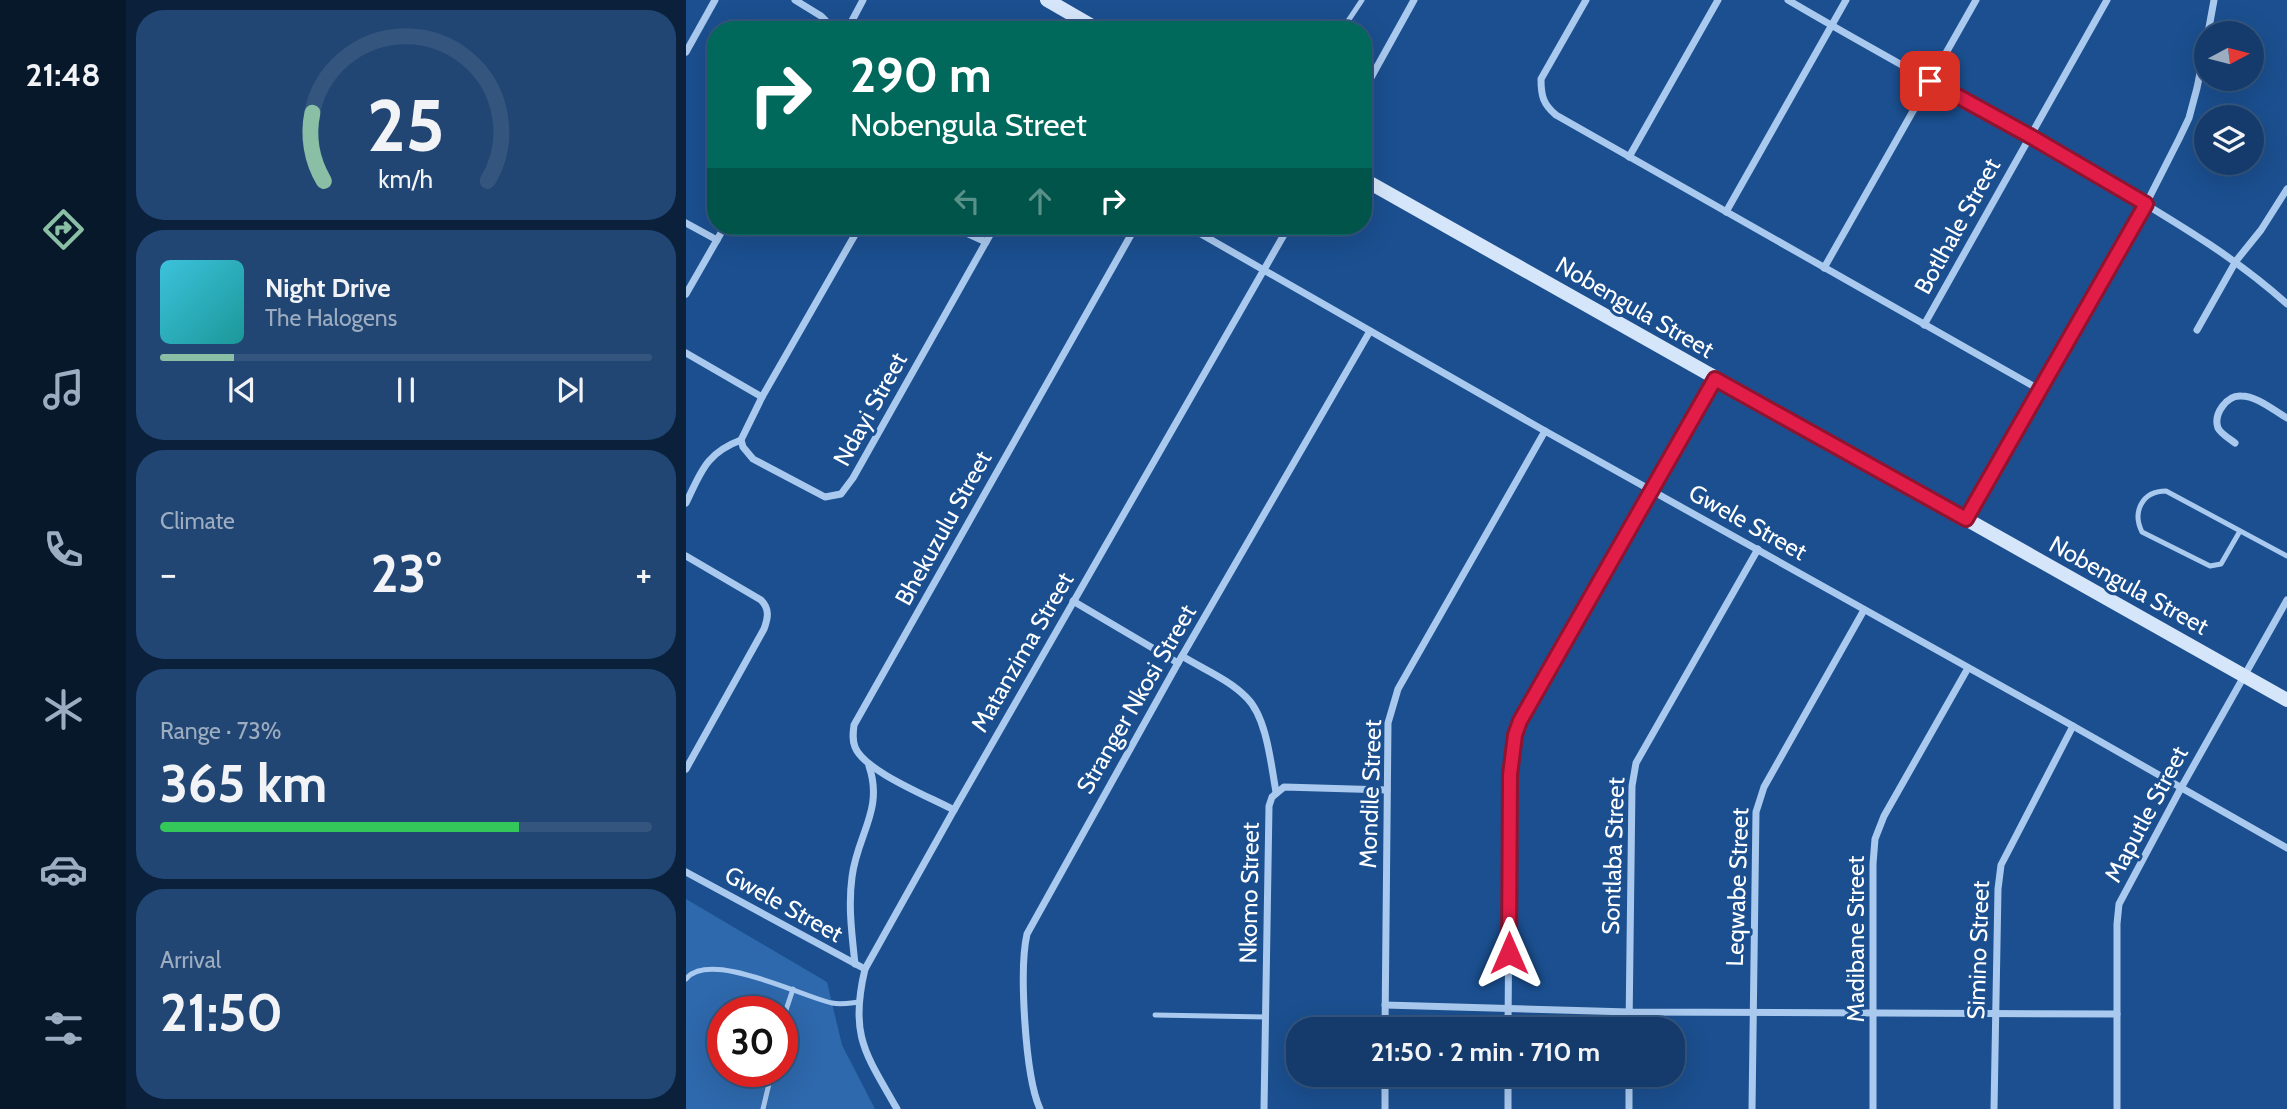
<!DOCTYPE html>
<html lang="en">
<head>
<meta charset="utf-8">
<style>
	body { margin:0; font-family:Cabin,sans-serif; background:#214673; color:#f1f3f6; height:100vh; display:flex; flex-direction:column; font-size:26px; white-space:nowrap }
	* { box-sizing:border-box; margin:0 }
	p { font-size:23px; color:#9dadc1 }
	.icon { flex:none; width:38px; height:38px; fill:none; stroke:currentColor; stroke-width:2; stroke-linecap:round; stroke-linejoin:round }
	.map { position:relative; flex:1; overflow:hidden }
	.sheet { display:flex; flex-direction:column; gap:10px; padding:10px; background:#0b203b; width:560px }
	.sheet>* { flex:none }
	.hud { position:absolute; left:21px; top:21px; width:665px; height:214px; border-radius:28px; box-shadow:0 7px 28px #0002,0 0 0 2px #33557e; background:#00695c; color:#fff; overflow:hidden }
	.needle { width:46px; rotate:83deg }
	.fabs { position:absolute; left:1508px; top:21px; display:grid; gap:14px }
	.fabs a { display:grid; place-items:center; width:70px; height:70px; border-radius:50%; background:#143b6b; box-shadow:0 7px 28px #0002,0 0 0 2px #33557e; font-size:35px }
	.speed { position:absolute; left:21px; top:996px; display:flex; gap:14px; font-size:35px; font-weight:700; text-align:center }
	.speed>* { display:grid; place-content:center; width:91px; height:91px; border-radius:50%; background:#143b6b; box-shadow:0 7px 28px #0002,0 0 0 2px #33557e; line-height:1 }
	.speed .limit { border:10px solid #d22; background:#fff; color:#111 }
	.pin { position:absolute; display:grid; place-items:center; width:60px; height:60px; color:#fff; margin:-30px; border-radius:14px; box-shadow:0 4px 10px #0006 }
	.me { position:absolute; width:77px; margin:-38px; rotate:0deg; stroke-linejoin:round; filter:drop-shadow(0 0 5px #0008) }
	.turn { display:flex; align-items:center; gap:24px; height:147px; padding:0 28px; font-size:32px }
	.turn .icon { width:91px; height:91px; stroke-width:2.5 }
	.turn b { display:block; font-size:49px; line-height:60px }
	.lanes { display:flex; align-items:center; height:66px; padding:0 28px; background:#0003; justify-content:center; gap:35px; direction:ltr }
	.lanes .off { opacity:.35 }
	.big { font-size:52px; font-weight:700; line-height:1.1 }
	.sheet .widget { flex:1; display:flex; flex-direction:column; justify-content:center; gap:10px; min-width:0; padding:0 24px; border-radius:28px; background:#214673 }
	.sheet .dial { align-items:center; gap:0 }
	.dial svg { height:182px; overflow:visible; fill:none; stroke:#33557e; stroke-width:7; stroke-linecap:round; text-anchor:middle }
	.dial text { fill:#f1f3f6; stroke:none }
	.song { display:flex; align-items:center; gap:21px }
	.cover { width:84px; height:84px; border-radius:10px; background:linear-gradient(135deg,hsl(190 70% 55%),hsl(180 70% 35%)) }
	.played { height:7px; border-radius:4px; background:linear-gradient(90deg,#8abfa5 15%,#33557e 15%) }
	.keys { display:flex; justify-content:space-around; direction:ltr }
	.heat { display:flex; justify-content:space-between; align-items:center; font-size:38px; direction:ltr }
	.charge { height:10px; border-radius:5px; background:linear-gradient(90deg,#34c759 73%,#33557e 0) }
	.trip { position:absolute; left:600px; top:1017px; width:399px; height:70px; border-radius:28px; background:#143b6b; box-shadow:0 7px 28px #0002,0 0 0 2px #33557e; font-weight:700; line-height:70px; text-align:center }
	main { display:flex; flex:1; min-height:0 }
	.menu { display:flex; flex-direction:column; width:126px; justify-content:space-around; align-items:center; background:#08182b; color:#9dadc1 }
	.menu .icon { width:49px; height:49px }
	.menu .on { color:#8abfa5 }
	.menu b { font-size:32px; color:#f1f3f6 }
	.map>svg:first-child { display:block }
</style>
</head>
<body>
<main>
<nav class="menu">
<b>21:48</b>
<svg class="icon on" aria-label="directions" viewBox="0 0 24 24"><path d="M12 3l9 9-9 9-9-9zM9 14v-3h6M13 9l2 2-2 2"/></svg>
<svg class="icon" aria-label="music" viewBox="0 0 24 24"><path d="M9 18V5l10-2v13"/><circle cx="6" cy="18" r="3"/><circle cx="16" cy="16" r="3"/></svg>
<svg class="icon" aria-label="phone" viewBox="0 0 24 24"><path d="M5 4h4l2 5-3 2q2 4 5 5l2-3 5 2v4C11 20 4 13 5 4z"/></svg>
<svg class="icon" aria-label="climate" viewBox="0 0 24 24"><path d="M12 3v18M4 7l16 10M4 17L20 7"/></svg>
<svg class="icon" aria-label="car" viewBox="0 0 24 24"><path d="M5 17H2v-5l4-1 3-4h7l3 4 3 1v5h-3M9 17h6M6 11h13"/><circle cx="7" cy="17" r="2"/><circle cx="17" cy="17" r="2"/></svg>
<svg class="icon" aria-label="filters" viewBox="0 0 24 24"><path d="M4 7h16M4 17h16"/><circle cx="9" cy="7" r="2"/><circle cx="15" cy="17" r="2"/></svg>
</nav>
<section class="sheet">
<div class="widget dial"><svg viewBox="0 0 100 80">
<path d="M14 69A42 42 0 1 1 86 69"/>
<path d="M14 69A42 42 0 0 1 9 39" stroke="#8abfa5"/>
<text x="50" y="56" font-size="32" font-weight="700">25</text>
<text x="50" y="72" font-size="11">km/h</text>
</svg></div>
<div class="widget">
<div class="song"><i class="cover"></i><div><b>Night Drive</b><p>The Halogens</p></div></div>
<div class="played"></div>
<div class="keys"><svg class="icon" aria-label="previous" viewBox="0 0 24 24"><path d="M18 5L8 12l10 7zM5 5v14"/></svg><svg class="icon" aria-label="pause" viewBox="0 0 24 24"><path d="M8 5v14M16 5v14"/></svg><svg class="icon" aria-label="next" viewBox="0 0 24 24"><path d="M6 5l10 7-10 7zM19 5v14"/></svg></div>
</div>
<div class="widget"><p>Climate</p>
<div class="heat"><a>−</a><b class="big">23°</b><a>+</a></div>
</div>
<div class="widget"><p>Range · 73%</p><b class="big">365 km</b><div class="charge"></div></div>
<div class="widget"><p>Arrival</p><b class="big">21:50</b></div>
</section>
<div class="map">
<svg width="1601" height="1109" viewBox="0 0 1601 1109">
	<rect width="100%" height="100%" fill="#1b4f8f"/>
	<!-- green -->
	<path fill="#2e69ad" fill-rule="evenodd" d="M0,899l141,83 15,63 33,64h-189zM37,1012h59v59h-59z"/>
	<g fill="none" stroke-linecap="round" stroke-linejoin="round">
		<!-- lane -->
		<g stroke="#a9c9ee" stroke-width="5">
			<path d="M656,30l20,-30"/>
			<path d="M1554,531l-19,33 -11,2 -68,-34c-10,-20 0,-41 24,-41l121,65"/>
			<path d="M0,979c23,-30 117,18 146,24 9,2 18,0 27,-1"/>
			<path d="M469,1015l111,2"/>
			<path d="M96,1022l11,-33"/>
			<path d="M77,1109l9,-38"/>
		</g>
		<!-- street -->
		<g stroke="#a9c9ee" stroke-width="7">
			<path d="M109,0l26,16 14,14"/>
			<path d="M900,0l-45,79c0,17 2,25 15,36l484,275"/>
			<path d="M1102,0c105,62 214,119 319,181 63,38 126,74 180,123"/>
			<path d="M161,30l16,-30"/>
			<path d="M1522,33l6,-33"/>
			<path d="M0,52l29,-52"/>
			<path d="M677,92l51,-92"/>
			<path d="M943,157l89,-157"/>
			<path d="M1040,212l120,-212"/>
			<path d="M0,223l31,17"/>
			<path d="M174,226l-98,171 -21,43 2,7 10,12 72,38 16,-3 12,-16 142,-252"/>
			<path d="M265,226l35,16"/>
			<path d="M501,226l358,205 528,295 214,122"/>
			<path d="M1138,268l152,-268"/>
			<path d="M0,294l39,-68"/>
			<path d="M1238,325l183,-325"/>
			<path d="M1511,330l39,-69 25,-31 26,-41"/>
			<path d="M0,353l76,44"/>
			<path d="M1549,443c-5,-4 -14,-9 -17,-15 -5,-14 9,-33 23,-32 16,0 32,14 46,22"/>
			<path d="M0,503c15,-31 20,-50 55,-63"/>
			<path d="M1280,519l180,-315 33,-65 10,-21 8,-30 10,-49"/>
			<path d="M0,556l75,44c9,9 7,18 3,29l-78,140"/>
			<path d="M387,601l105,62"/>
			<path d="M496,656c21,13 48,24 65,42 20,20 24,67 29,94"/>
			<path d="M268,810c-24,-13 -90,-39 -99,-63 -3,-7 -2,-14 -1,-22l282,-499"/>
			<path d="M0,872l179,97"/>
			<path d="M169,964c-3,-29 -7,-58 -3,-87 5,-42 32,-67 17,-111"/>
			<path d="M699,1005l244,7 488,2"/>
			<path d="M699,1029l3,-306 10,-34 147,-258"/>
			<path d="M822,1029l2,-254 2,-24 8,-30 195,-342"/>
			<path d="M943,1029l3,-243 4,-23 122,-214"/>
			<path d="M211,1109c-31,-55 -48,-73 -32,-140l89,-159 335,-584"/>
			<path d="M354,1109c-15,-33 -21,-140 -13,-175l151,-271 192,-332"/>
			<path d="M578,1109l5,-303 3,-9 12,-10 103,3"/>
			<path d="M699,1109v-35"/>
			<path d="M822,1109v-35"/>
			<path d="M943,1109v-35"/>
			<path d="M1066,1109l4,-297 8,-25 100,-177"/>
			<path d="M1187,1109v-245l2,-25 9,-23 84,-148"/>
			<path d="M1308,1109l4,-220 3,-24 72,-139"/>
			<path d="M1431,1109v-185l2,-20 62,-116 106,-188"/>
		</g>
		<!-- secondary -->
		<g stroke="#d6e6fa" stroke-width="14">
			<path d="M361,0l52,30"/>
			<path d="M677,179l924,521"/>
		</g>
	</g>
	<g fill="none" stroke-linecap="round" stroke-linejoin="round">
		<defs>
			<path id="route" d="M823,953l1,-178 5,-40 5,-14 195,-342 251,140 180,-315 -116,-68 -100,-55"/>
		</defs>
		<!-- route casing -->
		<use href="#route" stroke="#92132f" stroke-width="18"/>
		<!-- route -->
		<use href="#route" stroke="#e11d48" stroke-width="12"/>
	</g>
	<g text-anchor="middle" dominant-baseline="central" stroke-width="6" stroke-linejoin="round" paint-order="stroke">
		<!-- street labels -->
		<g font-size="24" fill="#fff" stroke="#1b4f8f">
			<text transform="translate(1271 226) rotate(-61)">Botlhale Street</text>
			<text transform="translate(949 307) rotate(30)">Nobengula Street</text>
			<text transform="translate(184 409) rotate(-61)">Ndayi Street</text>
			<text transform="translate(1062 522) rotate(29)">Gwele Street</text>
			<text transform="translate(257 528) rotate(-61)">Bhekuzulu Street</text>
			<text transform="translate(1443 585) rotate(29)">Nobengula Street</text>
			<text transform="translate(336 652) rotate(-60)">Matanzima Street</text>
			<text transform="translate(450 699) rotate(-60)">Stranger Nkosi Street</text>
			<text transform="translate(684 794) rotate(-88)">Mondile Street</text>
			<text transform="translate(1460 814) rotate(-62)">Maputle Street</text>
			<text transform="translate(927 856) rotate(-88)">Sontlaba Street</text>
			<text transform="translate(1051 887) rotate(-88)">Leqwabe Street</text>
			<text transform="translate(563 893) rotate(-89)">Nkomo Street</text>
			<text transform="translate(98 904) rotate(29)">Gwele Street</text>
			<text transform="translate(1169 939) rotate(-90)">Madibane Street</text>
			<text transform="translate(1292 950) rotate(-88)">Simino Street</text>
		</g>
	</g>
</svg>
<div class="fabs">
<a><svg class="needle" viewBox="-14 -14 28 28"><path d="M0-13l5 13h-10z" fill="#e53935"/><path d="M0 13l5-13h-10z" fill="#9dadc1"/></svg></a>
<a><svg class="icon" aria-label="layers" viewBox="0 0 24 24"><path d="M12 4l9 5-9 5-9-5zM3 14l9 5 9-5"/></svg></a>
</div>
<div class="speed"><div class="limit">30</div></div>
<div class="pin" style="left:1244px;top:81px;background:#d93025"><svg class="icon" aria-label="arrive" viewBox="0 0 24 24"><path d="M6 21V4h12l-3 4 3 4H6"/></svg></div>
<svg class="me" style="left:823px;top:953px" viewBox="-20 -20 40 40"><path d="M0-17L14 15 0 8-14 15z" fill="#e11d48" stroke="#fff" stroke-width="4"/></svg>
<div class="trip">21:50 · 2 min · 710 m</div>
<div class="hud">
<div class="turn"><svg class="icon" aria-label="right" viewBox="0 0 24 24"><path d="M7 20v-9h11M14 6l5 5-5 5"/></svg><div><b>290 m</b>Nobengula Street</div></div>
<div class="lanes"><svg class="icon off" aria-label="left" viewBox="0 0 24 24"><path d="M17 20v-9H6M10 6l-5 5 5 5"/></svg><svg class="icon off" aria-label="ahead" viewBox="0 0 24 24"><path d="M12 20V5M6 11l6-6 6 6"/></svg><svg class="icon" aria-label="right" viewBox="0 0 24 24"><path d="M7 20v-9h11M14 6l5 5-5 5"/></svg></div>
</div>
</div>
</main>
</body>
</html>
